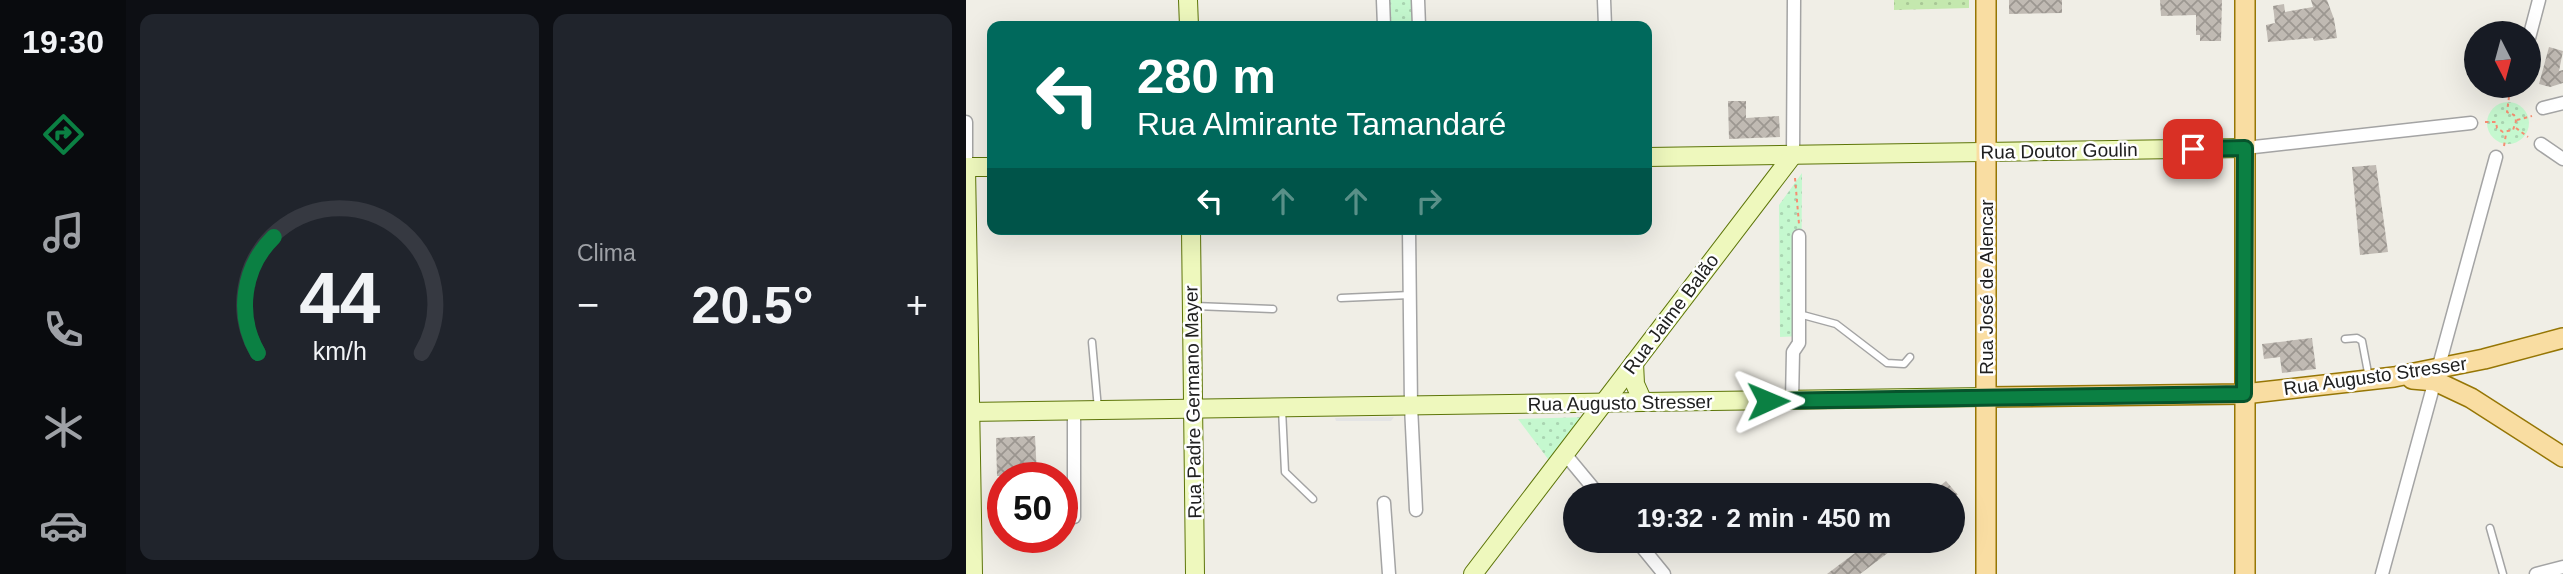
<!DOCTYPE html>
<html lang="pt">
<head>
<meta charset="utf-8">
<style>
	body { margin:0; font-family:Arial,sans-serif; background:#20242c; color:#f1f3f6; height:100vh; display:flex; flex-direction:column; font-size:26px; white-space:nowrap }
	* { box-sizing:border-box; margin:0 }
	p { font-size:23px; color:#9ea1a6 }
	.icon { flex:none; width:38px; height:38px; fill:none; stroke:currentColor; stroke-width:2; stroke-linecap:round; stroke-linejoin:round }
	.map { position:relative; flex:1; overflow:hidden }
	.panel { display:flex; flex-direction:column; gap:14px; padding:14px; background:#0d0f14; width:840px }
	.panel>* { flex:none }
	.banner { position:absolute; left:21px; top:21px; width:665px; height:214px; border-radius:14px; box-shadow:0 7px 28px #0002; background:#00695c; color:#fff; overflow:hidden }
	.needle { width:46px; rotate:174deg }
	.controls { position:absolute; left:1498px; top:21px; display:grid; gap:14px }
	.controls a { display:grid; place-items:center; width:77px; height:77px; border-radius:50%; background:#171b24; box-shadow:0 7px 28px #0002; font-size:35px }
	.speed { position:absolute; left:21px; top:462px; display:flex; gap:14px; font-size:35px; font-weight:700; text-align:center }
	.speed>* { display:grid; place-content:center; width:91px; height:91px; border-radius:50%; background:#171b24; box-shadow:0 7px 28px #0002; line-height:1 }
	.speed .limit { border:10px solid #d22; background:#fff; color:#111 }
	.pin { position:absolute; display:grid; place-items:center; width:60px; height:60px; color:#fff; margin:-30px; border-radius:14px; box-shadow:0 4px 10px #0006 }
	.me { position:absolute; width:77px; margin:-38px; rotate:89deg; stroke-linejoin:round; filter:drop-shadow(0 0 5px #0008) }
	.turn { display:flex; align-items:center; gap:24px; height:147px; padding:0 35px; font-size:32px }
	.turn .icon { width:91px; height:91px; stroke-width:2.5 }
	.turn b { display:block; font-size:49px; line-height:60px }
	.lanes { display:flex; align-items:center; height:66px; padding:0 35px; background:#0003; justify-content:center; gap:35px; direction:ltr }
	.lanes .off { opacity:.35 }
	.big { font-size:52px; font-weight:600; line-height:1.1 }
	.panel .widget { flex:1; display:flex; flex-direction:column; justify-content:center; gap:10px; min-width:0; padding:0 24px; border-radius:14px; background:#20242c }
	.panel .dial { align-items:center; gap:0 }
	.dial svg { height:182px; overflow:visible; fill:none; stroke:#363941; stroke-width:7; stroke-linecap:round; text-anchor:middle }
	.dial text { fill:#f1f3f6; stroke:none }
	.heat { display:flex; justify-content:space-between; align-items:center; font-size:38px; direction:ltr }
	.panel .tiles { flex:1; display:grid; gap:14px; grid-template-columns:repeat(2,1fr) }
	.trip { position:absolute; left:597px; top:483px; width:402px; height:70px; border-radius:35px; background:#171b24; box-shadow:0 7px 28px #0002; font-weight:600; line-height:70px; text-align:center }
	main { display:flex; flex:1; min-height:0 }
	.dock { display:flex; flex-direction:column; width:126px; justify-content:space-around; align-items:center; background:#090b0e; color:#9ea1a6 }
	.dock .icon { width:49px; height:49px }
	.dock .current { color:#0b8043 }
	.dock b { font-size:32px; color:#f1f3f6 }
	.map>svg:first-child { display:block }
</style>
</head>
<body>
<main>
<nav class="dock">
<b>19:30</b>
<svg class="icon current" aria-label="directions" viewBox="0 0 24 24"><path d="M12 3l9 9-9 9-9-9zM9 14v-3h6M13 9l2 2-2 2"/></svg>
<svg class="icon" aria-label="music" viewBox="0 0 24 24"><path d="M9 18V5l10-2v13"/><circle cx="6" cy="18" r="3"/><circle cx="16" cy="16" r="3"/></svg>
<svg class="icon" aria-label="phone" viewBox="0 0 24 24"><path d="M5 4h4l2 5-3 2q2 4 5 5l2-3 5 2v4C11 20 4 13 5 4z"/></svg>
<svg class="icon" aria-label="climate" viewBox="0 0 24 24"><path d="M12 3v18M4 7l16 10M4 17L20 7"/></svg>
<svg class="icon" aria-label="car" viewBox="0 0 24 24"><path d="M5 17H2v-5l4-1 3-4h7l3 4 3 1v5h-3M9 17h6M6 11h13"/><circle cx="7" cy="17" r="2"/><circle cx="17" cy="17" r="2"/></svg>
</nav>
<section class="panel">
<div class="tiles">
<div class="widget dial"><svg viewBox="0 0 100 80">
<path d="M14 69A42 42 0 1 1 86 69"/>
<path d="M14 69A42 42 0 0 1 21 18" stroke="#0b8043"/>
<text x="50" y="56" font-size="32" font-weight="700">44</text>
<text x="50" y="72" font-size="11">km/h</text>
</svg></div>
<div class="widget"><p>Clima</p>
<div class="heat"><a>−</a><b class="big">20.5°</b><a>+</a></div>
</div>
</div>
</section>
<div class="map">
<svg width="1597" height="574" viewBox="0 0 1597 574">
	<defs>
		<pattern id="park-dots" width="8" height="8" patternUnits="userSpaceOnUse" patternTransform="scale(1.75)"><rect width="8" height="8" fill="#c5f8cf"/><path d="M2 2h.1M6 6h.1" fill="none" stroke="#a9d4b1" stroke-width="1.8" stroke-linecap="round"/></pattern>
		<pattern id="garden-dots" width="8" height="8" patternUnits="userSpaceOnUse" patternTransform="scale(1.75)"><rect width="8" height="8" fill="#c4e8ae"/><path d="M2 2h.1M6 6h.1" fill="none" stroke="#a8c795" stroke-width="1.8" stroke-linecap="round"/></pattern>
		<pattern id="building-cross-hatch" width="8" height="8" patternUnits="userSpaceOnUse" patternTransform="scale(1.75)"><rect width="8" height="8" fill="#c0bab3"/><path d="M0 0l8 8M0 8l8-8" fill="none" stroke="#9c9791"/></pattern>
	</defs>
	<rect width="100%" height="100%" fill="#f0eee6"/>
	<!-- park -->
	<g fill="url(#park-dots)">
		<path d="M422,0h25v26h-24z"/>
		<circle cx="1542" cy="123" r="21"/>
		<path d="M836,173l-1,163 -21,1 -1,-132z"/>
		<path d="M622,417l-37,46 -33,-44z"/>
	</g>
	<!-- garden -->
	<path fill="url(#garden-dots)" d="M928,0h75v8l-75,2z"/>
	<!-- parking -->
	<path fill="#e4e4e4" d="M428,417l-3,4h-55l-1,-3z"/>
	<!-- building -->
	<g fill="url(#building-cross-hatch)">
		<path d="M1043,0h53v13l-53,1z"/>
		<path d="M1194,0h62l-1,41h-21v-6h-4v-20l-35,1z"/>
		<path d="M1345,0h16l7,19 3,19 -23,3 -1,-3 -45,4 -2,-17 9,-2 -2,-17 11,-2 1,8 28,-5z"/>
		<path d="M1583,47l14,4 -4,20 4,-1v13l-13,4 -11,-3z"/>
		<path d="M762,101h18v17l33,-2 1,21 -51,2z"/>
		<path d="M1410,165l12,87 -28,3 -8,-88z"/>
		<path d="M1346,338l4,31 -34,4 -2,-16 -16,2 -2,-15z"/>
		<path d="M69,436l2,40h-40l-1,-38z"/>
		<path d="M980,481l12,14h-29z"/>
		<path d="M905,541h22l4,5 -37,28h-33z"/>
	</g>
	<g fill="none" stroke-linecap="round" stroke-linejoin="round">
		<defs>
			<g id="lane">
				<path d="M375,298l69,-3"/>
				<path d="M229,306l78,3"/>
				<path d="M833,314l37,10 51,39 17,1 6,-7"/>
				<path d="M1379,339l12,-1 5,3 7,37"/>
				<path d="M126,342l6,67"/>
				<path d="M316,409l3,63 28,27"/>
				<path d="M1524,528l13,46"/>
			</g>
			<g id="street">
				<path d="M417,0l1,26"/>
				<path d="M452,0l1,26"/>
				<path d="M638,0l1,26"/>
				<path d="M1563,38l10,-38"/>
				<path d="M1577,108l20,-5"/>
				<path d="M0,122v45"/>
				<path d="M1575,144l22,15"/>
				<path d="M1279,148l226,-25"/>
				<path d="M827,155l1,-155"/>
				<path d="M443,229l2,177 5,104"/>
				<path d="M826,400l1,-48 6,-9v-107"/>
				<path d="M599,454l34,41"/>
				<path d="M418,503l5,71"/>
				<path d="M108,517v-107"/>
				<path d="M671,541l27,33"/>
				<path d="M1416,574l114,-417"/>
				<path d="M1570,574l27,-7"/>
			</g>
			<g id="secondary">
				<path d="M222,0l1,26"/>
				<path d="M681,157l598,-9"/>
				<path d="M225,229l4,345"/>
				<path d="M668,363l1,21 8,18"/>
				<path d="M0,412l1020,-15"/>
				<path d="M7,574l-7,-407h26"/>
				<path d="M507,574l320,-419"/>
			</g>
			<g id="primary">
				<path d="M1279,0v574"/>
				<path d="M1446,379l23,2 36,17 92,59"/>
				<path d="M1020,397l258,-3 150,-17 90,-18 79,-21"/>
				<path d="M1020,574v-574"/>
			</g>
		</defs>
		<!-- lane casing -->
		<use href="#lane" stroke="#a4a4a4" stroke-width="9"/>
		<!-- street casing -->
		<use href="#street" stroke="#a4a4a4" stroke-width="15"/>
		<!-- secondary casing -->
		<use href="#secondary" stroke="#5d7509" stroke-width="20"/>
		<!-- primary casing -->
		<use href="#primary" stroke="#967605" stroke-width="22"/>
		<!-- path -->
		<g stroke="#f58e72" stroke-width="2" stroke-dasharray="3.5 3.5" stroke-linecap="butt">
			<path d="M1551,120l15,-4"/>
			<path d="M1519,122h11l1,6 6,4 10,-2 3,-9 -2,-6 -7,-3 2,-15"/>
			<path d="M1550,128l12,9"/>
			<path d="M1538,146l2,-12"/>
			<path d="M829,178l4,46"/>
		</g>
		<!-- lane -->
		<use href="#lane" stroke="#fff" stroke-width="6"/>
		<!-- street -->
		<use href="#street" stroke="#fff" stroke-width="12"/>
		<!-- secondary -->
		<use href="#secondary" stroke="#eef8bd" stroke-width="18"/>
		<!-- primary -->
		<use href="#primary" stroke="#f9dda2" stroke-width="19"/>
	</g>
	<g fill="none" stroke-linecap="round" stroke-linejoin="round">
		<defs>
			<path id="route" d="M802,401l476,-7 1,-246 -52,1"/>
		</defs>
		<!-- route casing -->
		<use href="#route" stroke="#07532c" stroke-width="18"/>
		<!-- route -->
		<use href="#route" stroke="#0b8043" stroke-width="12"/>
	</g>
	<g text-anchor="middle" dominant-baseline="central" stroke-width="5" stroke-linejoin="round" paint-order="stroke">
		<!-- street labels -->
		<g font-size="19" fill="#202020" stroke="#fff">
			<text transform="translate(1093 151) rotate(-1)">Rua Doutor Goulin</text>
			<text transform="translate(1020 287) rotate(-90)">Rua José de Alencar</text>
			<text transform="translate(705 314) rotate(-53)">Rua Jaime Balão</text>
			<text transform="translate(1409 376) rotate(-8)">Rua Augusto Stresser</text>
			<text transform="translate(227 402) rotate(-91)">Rua Padre Germano Mayer</text>
			<text transform="translate(654 403) rotate(-1)">Rua Augusto Stresser</text>
		</g>
	</g>
</svg>
<div class="controls">
<a><svg class="needle" viewBox="-14 -14 28 28"><path d="M0-13l5 13h-10z" fill="#e53935"/><path d="M0 13l5-13h-10z" fill="#9ea1a6"/></svg></a>
</div>
<div class="speed"><div class="limit">50</div></div>
<div class="pin" style="left:1227px;top:149px;background:#d93025"><svg class="icon" aria-label="arrive" viewBox="0 0 24 24"><path d="M6 21V4h12l-3 4 3 4H6"/></svg></div>
<svg class="me" style="left:802px;top:401px" viewBox="-20 -20 40 40"><path d="M0-17L14 15 0 8-14 15z" fill="#0b8043" stroke="#fff" stroke-width="4"/></svg>
<div class="trip">19:32 · 2 min · 450 m</div>
<div class="banner">
<div class="turn"><svg class="icon" aria-label="left" viewBox="0 0 24 24"><path d="M17 20v-9H6M10 6l-5 5 5 5"/></svg><div><b>280 m</b>Rua Almirante Tamandaré</div></div>
<div class="lanes"><svg class="icon" aria-label="left" viewBox="0 0 24 24"><path d="M17 20v-9H6M10 6l-5 5 5 5"/></svg><svg class="icon off" aria-label="ahead" viewBox="0 0 24 24"><path d="M12 20V5M6 11l6-6 6 6"/></svg><svg class="icon off" aria-label="ahead" viewBox="0 0 24 24"><path d="M12 20V5M6 11l6-6 6 6"/></svg><svg class="icon off" aria-label="right" viewBox="0 0 24 24"><path d="M7 20v-9h11M14 6l5 5-5 5"/></svg></div>
</div>
</div>
</main>
</body>
</html>
